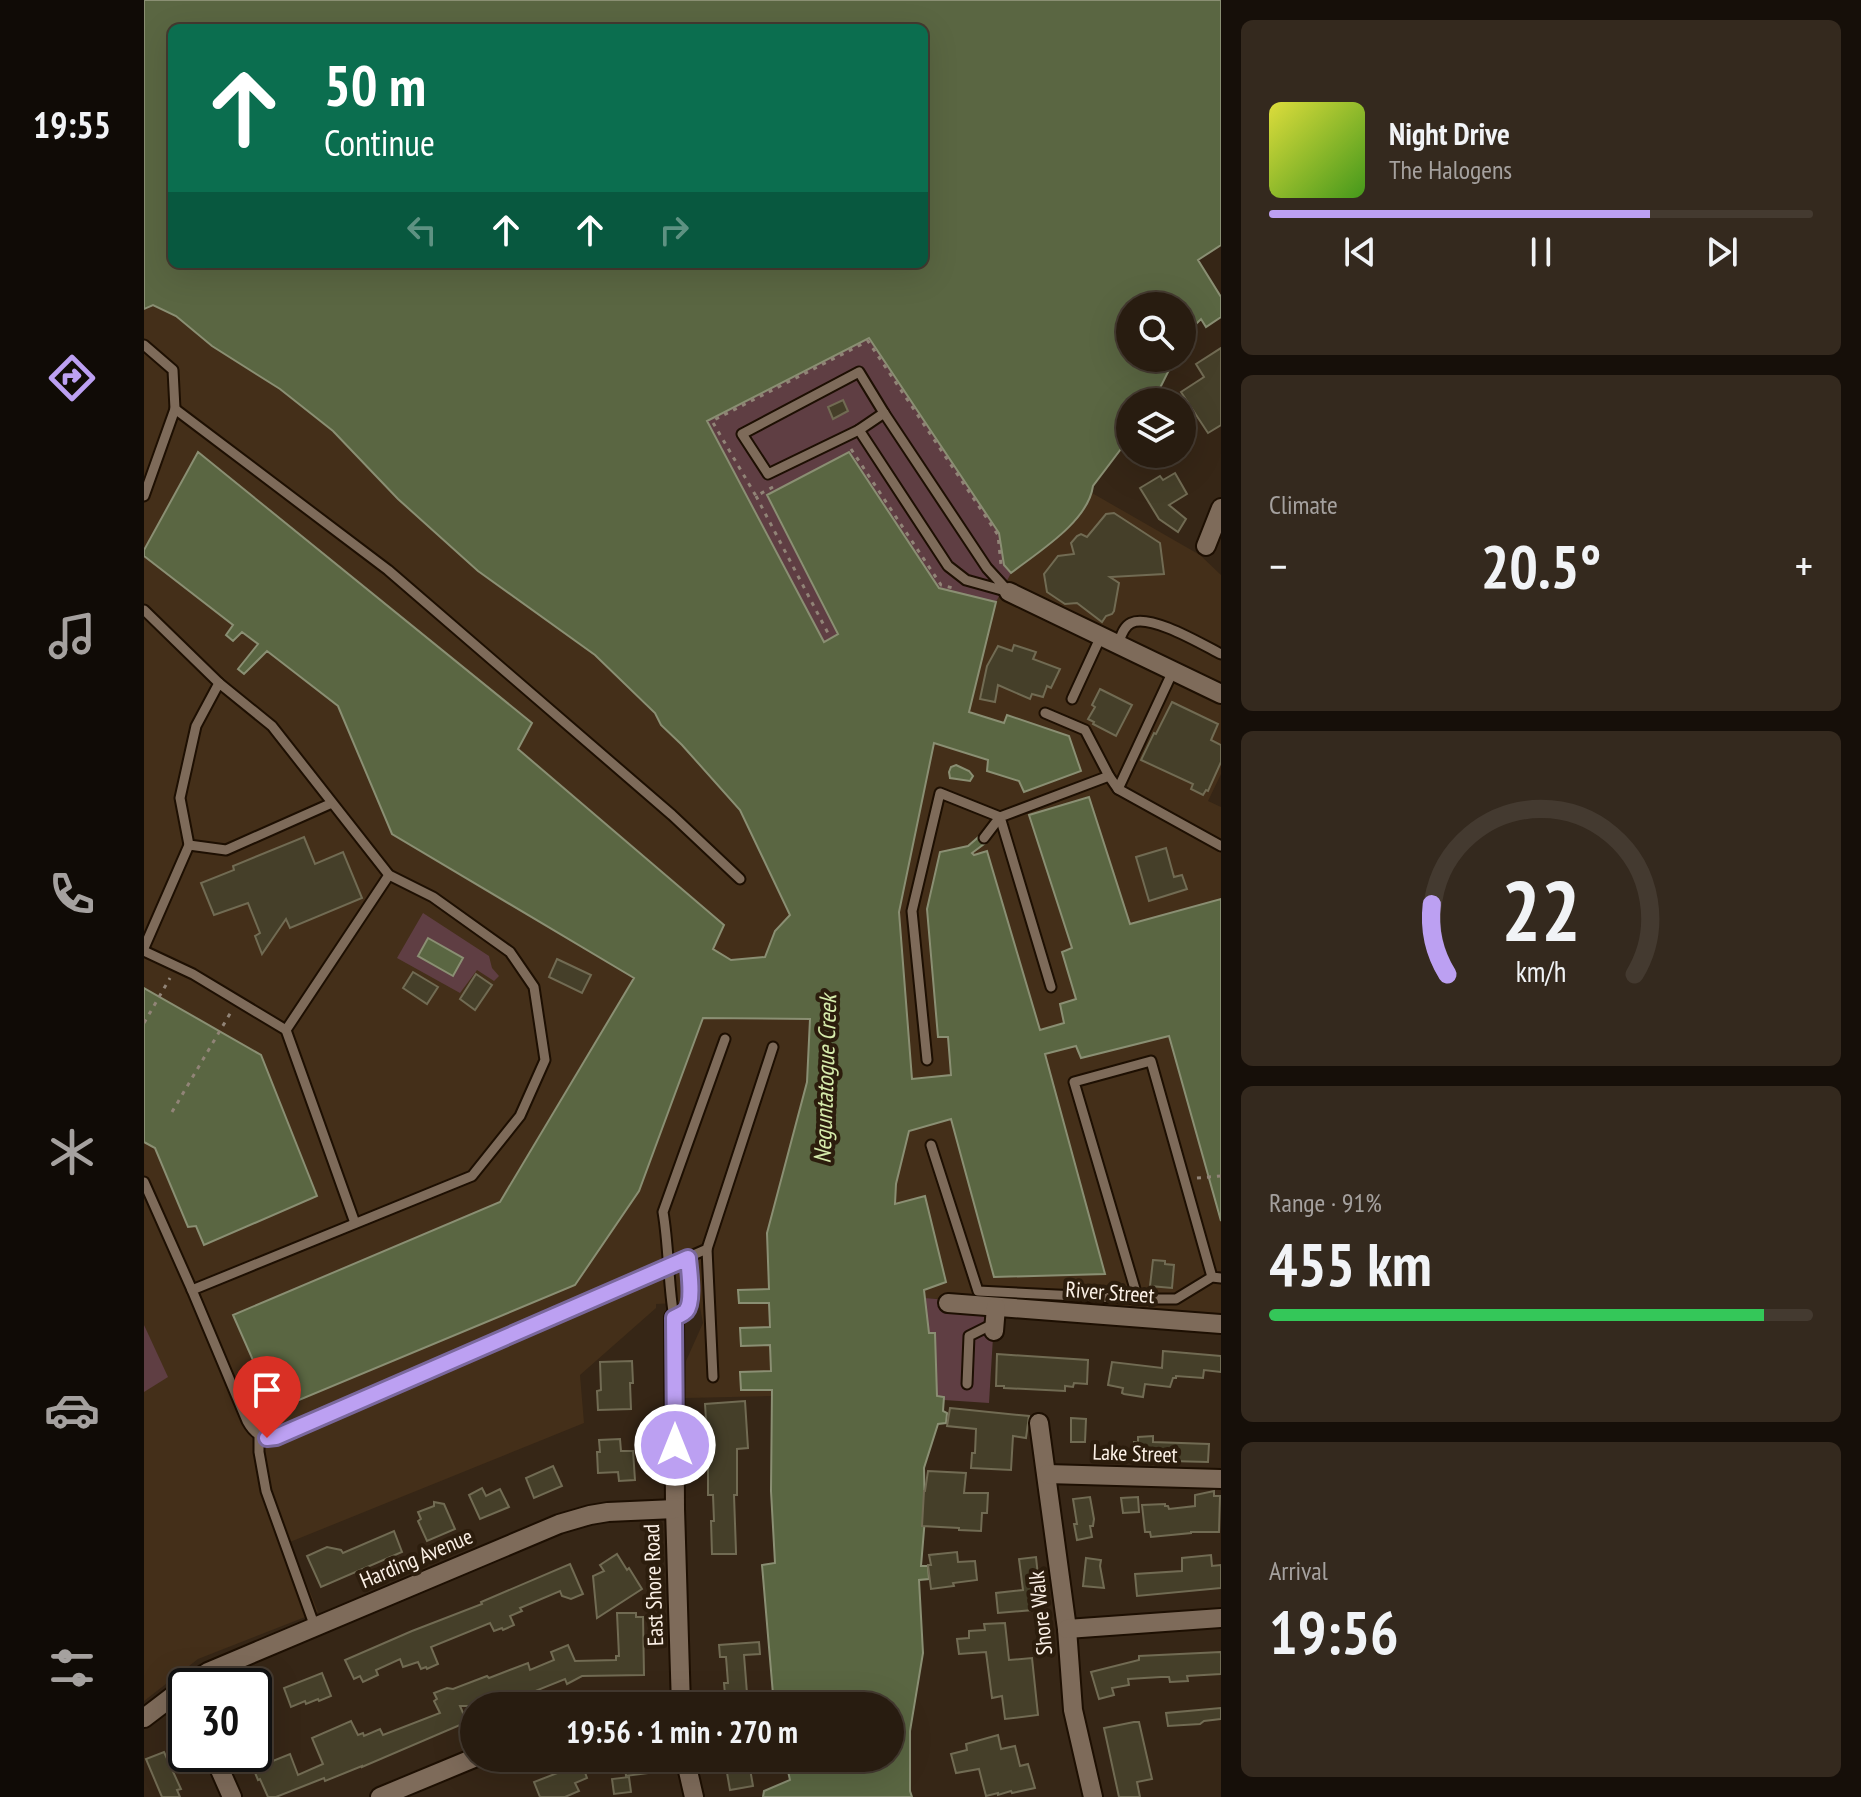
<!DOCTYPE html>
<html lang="en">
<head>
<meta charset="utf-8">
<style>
	body { margin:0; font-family:"PT Sans Narrow",sans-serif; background:#34291e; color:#f1f3f6; height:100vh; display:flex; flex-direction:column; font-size:30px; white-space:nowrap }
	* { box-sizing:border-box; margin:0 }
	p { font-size:26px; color:#a5a19f }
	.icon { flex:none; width:44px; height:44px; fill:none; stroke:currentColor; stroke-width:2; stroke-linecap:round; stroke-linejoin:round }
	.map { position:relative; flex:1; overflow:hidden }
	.details { display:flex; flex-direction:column; gap:20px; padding:20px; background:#160f09; width:640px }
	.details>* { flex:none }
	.hud { position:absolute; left:24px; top:24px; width:760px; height:244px; border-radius:12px; box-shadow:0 8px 32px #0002,0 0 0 2px #443a30; background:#0b6e4f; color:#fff; overflow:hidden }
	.tools { position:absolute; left:972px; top:292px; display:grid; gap:16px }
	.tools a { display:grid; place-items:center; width:80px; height:80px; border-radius:50%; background:#281c10; box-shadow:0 8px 32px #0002,0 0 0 2px #443a30; font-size:40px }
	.speed { position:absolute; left:24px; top:1668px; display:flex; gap:16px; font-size:40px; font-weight:700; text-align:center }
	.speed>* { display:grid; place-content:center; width:104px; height:104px; border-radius:50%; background:#281c10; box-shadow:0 8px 32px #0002,0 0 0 2px #443a30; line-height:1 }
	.speed .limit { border:4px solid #111; border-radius:12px; background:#fff; color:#111 }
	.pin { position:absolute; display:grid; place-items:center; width:68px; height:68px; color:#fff; margin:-82px -34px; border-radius:50% 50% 50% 0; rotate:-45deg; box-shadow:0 0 8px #0007 }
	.pin .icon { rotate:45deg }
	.me { position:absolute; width:88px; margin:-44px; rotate:0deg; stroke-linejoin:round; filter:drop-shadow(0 0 6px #0008) }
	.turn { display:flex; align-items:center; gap:28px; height:168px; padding:0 24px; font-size:36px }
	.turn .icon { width:104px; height:104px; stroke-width:2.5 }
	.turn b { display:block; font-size:56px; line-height:68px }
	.lanes { display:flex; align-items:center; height:76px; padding:0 24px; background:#0003; justify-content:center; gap:40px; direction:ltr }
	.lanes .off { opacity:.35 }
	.big { font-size:60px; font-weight:800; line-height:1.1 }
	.details .card { flex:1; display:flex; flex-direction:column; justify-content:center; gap:12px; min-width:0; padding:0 28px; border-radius:12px; background:#34291e }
	.details .dial { align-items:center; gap:0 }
	.dial svg { height:208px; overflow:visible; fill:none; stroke:#443a30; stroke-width:7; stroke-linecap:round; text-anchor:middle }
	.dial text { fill:#f1f3f6; stroke:none }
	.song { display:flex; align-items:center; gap:24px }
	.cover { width:96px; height:96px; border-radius:12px; background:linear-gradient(135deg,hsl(60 70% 55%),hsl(100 70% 35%)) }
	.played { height:8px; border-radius:4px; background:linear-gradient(90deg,#bca0f2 70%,#443a30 70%) }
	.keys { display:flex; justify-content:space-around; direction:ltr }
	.heat { display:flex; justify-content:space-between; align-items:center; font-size:44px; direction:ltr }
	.charge { height:12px; border-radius:6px; background:linear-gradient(90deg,#34c759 91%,#443a30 0) }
	.trip { position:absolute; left:316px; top:1692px; width:444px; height:80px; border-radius:40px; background:#281c10; box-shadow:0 8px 32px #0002,0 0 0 2px #443a30; font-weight:800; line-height:80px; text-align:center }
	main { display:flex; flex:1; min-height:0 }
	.tabs { display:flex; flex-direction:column; width:144px; justify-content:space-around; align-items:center; background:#100b06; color:#a5a19f }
	.tabs .icon { width:56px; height:56px }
	.tabs .selected { color:#bca0f2 }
	.tabs b { font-size:36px; color:#f1f3f6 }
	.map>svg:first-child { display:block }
</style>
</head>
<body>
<main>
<nav class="tabs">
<b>19:55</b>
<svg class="icon selected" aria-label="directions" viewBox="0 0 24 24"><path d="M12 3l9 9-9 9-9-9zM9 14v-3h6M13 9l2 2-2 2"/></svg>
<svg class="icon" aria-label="music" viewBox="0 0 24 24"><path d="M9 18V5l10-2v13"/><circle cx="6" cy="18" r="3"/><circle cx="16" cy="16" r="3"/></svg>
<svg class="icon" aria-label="phone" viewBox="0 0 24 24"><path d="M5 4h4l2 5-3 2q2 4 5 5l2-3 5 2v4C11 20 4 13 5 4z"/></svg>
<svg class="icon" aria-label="climate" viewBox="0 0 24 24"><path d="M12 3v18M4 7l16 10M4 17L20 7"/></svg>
<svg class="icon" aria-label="car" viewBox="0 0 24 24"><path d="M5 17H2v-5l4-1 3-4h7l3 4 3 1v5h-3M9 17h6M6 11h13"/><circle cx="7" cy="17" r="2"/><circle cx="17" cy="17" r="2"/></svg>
<svg class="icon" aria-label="filters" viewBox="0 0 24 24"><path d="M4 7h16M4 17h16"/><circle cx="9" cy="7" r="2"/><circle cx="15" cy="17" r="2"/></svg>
</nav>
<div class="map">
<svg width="1077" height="1797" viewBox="0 0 1077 1797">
	<rect width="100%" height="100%" fill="#362616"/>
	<!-- built -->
	<g fill="#442f19">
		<path d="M9,305l23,11 36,30 68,43 53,42 65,68 80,72 117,84 60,58 6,12 21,20 58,65 51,105 -16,16 -10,26 -34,3 -19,-11 11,-25 -206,-175 15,-26 -334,-270 -54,97v-241z"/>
		<path d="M725,338l131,195 4,32 7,8 65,-52 16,-28 108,62 21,20v199l-13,27 13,6v92l-91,25 -41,-127 -60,18 43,134 -10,3 14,48 -12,23 -25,7 -52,-178 -13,3 -2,-2 15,-11 -5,-8 -14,12 -28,6 -13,57 11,127h10l4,39 -41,4 -12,-167 35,-169 54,18 -1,10 32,10 50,-45 -61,-20 -3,7 -36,-11 27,-109 -57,-15 -90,-136 -82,43 72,139 -132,-213z"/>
		<path d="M0,556l89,69v16l9,-9 16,12 -20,24 6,5 23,-23 71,56 54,128 242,144 -134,224 -267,113 406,-124 64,-174 107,2 -3,63 -40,151 2,56 -31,1 31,12 1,25 -30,2 30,16 1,26 -30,1 1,18 30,-1v7l-87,2 1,-37 17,-38 -4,-21 -43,2v4l-76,67 4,48 -294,119 28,70 -120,47 -54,42v-559l11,6 33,79 8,-2 65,-170 -117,-67z"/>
		<path d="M1025,1036l52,185v100l-296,-23 -1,-9 21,-7 -20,-86 -30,9 1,-21 13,-53 42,-12 44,158 109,-3 -59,-220 31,-8 5,12z"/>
	</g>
	<!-- green -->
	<g fill="#5f3e43">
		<path d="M725,338l131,195 4,32 7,8 -15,29 -57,-14 -91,-136 -81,43 72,139 -15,8 -117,-221z"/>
		<path d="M279,913l66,43 3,12 7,8 -5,5 -17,-11 -17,23 -63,-35z"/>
		<path d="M781,1298l70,6 -6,99 -45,-3 -1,-3 -6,-1 -2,-62h-6z"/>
		<path d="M0,1325l24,52 -24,15z"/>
	</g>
	<!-- water -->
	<g fill="#5a6642" stroke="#8a8f73" stroke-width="2" fill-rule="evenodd">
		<path d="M0,0h1077v245l-23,15 23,37v20l-15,10 -5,-8 -12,12 -7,13v-38h-52v52h45l-22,44h-23v35l-37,49c-5,36 -55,66 -82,87l-7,-8 -5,-32 -130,-195 -162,83 117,221 14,-8 -71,-139 82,-43 90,136 57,14 -27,110 35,11 3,-8 62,21 12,35 -57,21 -5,-11 -32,-10 1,-11 -54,-17 -35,169 13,167 39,-4 -3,-38h-10l-11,-128 13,-57 28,-6 14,-12 6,7 -16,12 2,2 13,-4 53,179 24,-7 -4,-19 16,-5 -14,-47 10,-4 -43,-133 60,-18 41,127 91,-25v322l-52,-185 -88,22 -5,-12 -31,8 60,220 -111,3 -43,-158 -42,12 -13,53 -1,20 30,-8 21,86 -22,8 5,43h6l2,63 7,1 -1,14 4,2 -1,10 -8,1 -14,44 1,50 -4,48h7l1,13 -10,1 4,73 -13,78v60l2,6h-149l1,-6 26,-11 -5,-22h105v-52h-116l-12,-141 13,-2 -4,-72 1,-101h-31l-1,-18 31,-1 -1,-26 -29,1 -1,-18 30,-1 -1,-24h-30l-1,-13 31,-1 -2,-56 40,-151 3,-63 -107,-1 -64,173 -64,94 -300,125 -42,-95 267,-113 134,-224 -242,-144 -54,-128 -71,-55 -23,23 -6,-5 20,-25 -16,-12 -9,9 -7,-6 7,-10 -89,-69v-6l54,-98 334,271 -14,26 206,176 -11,24 18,11 34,-3 10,-26 15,-16 -50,-105 -58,-65 -21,-20 -6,-12 -60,-58 -117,-84 -80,-72 -65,-68 -53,-42 -68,-43 -36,-30 -23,-11 -9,4zM28,28h752v236h-752z"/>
		<path d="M812,765l13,6 4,5 -3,5 -20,-3 -1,-6 2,-5z"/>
		<path d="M284,938l35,20 -10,18 -35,-20z"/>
		<path d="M0,988l117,67 56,141 -113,49 -8,-19 -8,1 -33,-79 -11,-6z"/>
	</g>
	<!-- building -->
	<g fill="#453f29" stroke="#716b53" stroke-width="2">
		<path d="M1077,348v77l-13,8 -27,-41 23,-15 -8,-13z"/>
		<path d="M699,400l5,11 -15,8 -5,-12z"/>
		<path d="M1031,473l12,21 -18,11 17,14 -8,13 -19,-13 -19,-31 20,-12 3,4z"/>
		<path d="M970,513l46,30 4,31 -54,3 9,6 -5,28 -2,3 -6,2 -4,6 -25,-19 -12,1 -18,-12 -3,-18 14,-18 16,-2 -3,-11 6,-7 4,-2 6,3 19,-23z"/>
		<path d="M870,645l22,7 -3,7 27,10 -9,19 -4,-2 -4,11 -11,-3 -2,5 -32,-14 -3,17 -15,-3 7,-33 11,-20 14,5z"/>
		<path d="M956,689l32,16 -16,31 -23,-12 1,-2 -6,-3 7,-12 -3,-2z"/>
		<path d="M1028,702l46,22 -7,16 10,5v17l-13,29 -2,-1 -3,5 -12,-6 2,-5 -52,-24 13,-27 2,1z"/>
		<path d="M160,837l11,27 28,-12 19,46 -72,30 -4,-9 -24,35 -7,-18 5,-3 -12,-30 -34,12 -13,-32 33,-13 -1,-4z"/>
		<path d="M1022,848l8,29 8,-2 5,14 -38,12 -13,-44z"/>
		<path d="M413,959l34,16 -9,18 -33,-16z"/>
		<path d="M269,972l25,15 -11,17 -24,-16z"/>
		<path d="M332,974l16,11 -17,25 -15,-11z"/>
		<path d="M1009,1260l12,1v3l9,1 -2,23 -22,-2z"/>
		<path d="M1019,1351l58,5v16l-17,-2 -1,8 -27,-2v2h-3l-3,9 -25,-3 -2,13 -19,-3 -2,-1 1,-5 -15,-3 4,-23 50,6z"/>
		<path d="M853,1354l91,6 -1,24 -13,-1 -1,4 -8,-1v5l-61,-3v-2h-8z"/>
		<path d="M488,1361l1,22h-3l1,26 -33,1 -1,-19 4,-1 -1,-28z"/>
		<path d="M601,1401l3,47 -11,1v46h-3l2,57v2h-24l-1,-33h3l-1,-26h-5v-43l-3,-48z"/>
		<path d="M806,1408l79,8 -3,22 -13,-2 -2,34 -40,-2 1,-15h3l1,-24 -29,-3z"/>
		<path d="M927,1418l15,1 -1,23h-14z"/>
		<path d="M1009,1436v6l56,2 -1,18 -75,-2 1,-18h4v-5z"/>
		<path d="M476,1439l1,12h12l2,29 -16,1 -1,-9 -20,1 -1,-21h3l-1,-12z"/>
		<path d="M409,1466l9,20 -28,12 -8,-20z"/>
		<path d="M784,1471l38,2 -2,20h24l-1,20h-5l-1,18 -22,-1v-2l-37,-2 2,-35h1z"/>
		<path d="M338,1488l4,8 14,-7 9,18 -29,12 -11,-24z"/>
		<path d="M1070,1491v5h6l-1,36h-28v1l-40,4 -1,-5h-5l-3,-27 23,-1v2h3l1,3 26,-3v-11z"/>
		<path d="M946,1497l4,22 -1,7h-3l2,11 -15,3 -3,-16h3l-4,-25z"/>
		<path d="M994,1497l1,15 -16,1 -2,-15z"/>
		<path d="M290,1502l10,2 11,25 -28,12 -9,-20 3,-2 -3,-7 16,-6z"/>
		<path d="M250,1531l8,21 -81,35 -14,-31 20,-9 14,3 2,3z"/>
		<path d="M813,1552l1,10 17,-1 2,19 -24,3 1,3 -23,3 -3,-24h3l-2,-10z"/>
		<path d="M473,1554l10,16 2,-2 13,21 -45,29 -4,-42 11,-5 -4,-6z"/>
		<path d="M1067,1555l1,11 9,-1v23l-84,8 -2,-22 47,-3v-13z"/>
		<path d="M892,1557l4,38 -9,1 2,14 -35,3 -2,-20 27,-3 -4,-31z"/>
		<path d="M942,1558l15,2 -1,6 4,22 -21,-2z"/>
		<path d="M426,1564l13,30 -12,5 -9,-3 -2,-5 -40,17 2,3 -12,5 4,9 -11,5 -1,-2 -8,3 -4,-8 -59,24 7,17 -11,5 -1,-2 -5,2 -3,-7 -15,5 -3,-8 -24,11 2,5 -15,7 -3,-6 -6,3 -9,-19 67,-29 70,-27 -1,-2z"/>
		<path d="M473,1613h19v4h7l1,58 -62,1 -15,8 -2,-5 -67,27h-38l7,16 -105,45v-1l-37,15 -1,-3 -48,19h-8l-8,-18 -2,1 -7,-17 3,-1v-32l14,33 22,-9 8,21 25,-11 -11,-26 39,-17 7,14 5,-2 1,3 16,-7 3,6 57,-22 -6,-12 3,-2 -3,-6 13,-5 6,1 34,-13 2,2 39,-15 2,7 24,-10 -3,-8 17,-7 7,16 41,-1v-4h3z"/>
		<path d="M861,1623l4,37 23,-2 6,57 -33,4 -3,-23 -10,2 -6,-46 -27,2 -2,-15 12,-1v-7l16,-1 -1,-6z"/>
		<path d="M615,1642l1,12 -16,1 4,51h-22l-2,-23h4l-2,-26h-6l-1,-12z"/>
		<path d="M1077,1652v22l-34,2 1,5 -18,1 -1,-5h-8l-33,2 1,6 -17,3 2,7 -15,4 -8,-27 48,-12v-4z"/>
		<path d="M178,1673l9,23 -12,5 -1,-2 -12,5 -1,-3 -14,6 -7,-19z"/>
		<path d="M1077,1708v11l-17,2 -4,3 -32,2 -2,-13z"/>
		<path d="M990,1722h5l13,57 -15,3 3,15h-21l-15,-69z"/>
		<path d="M854,1735l3,14 14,-3 5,20 8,-2 7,24 -23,5 -1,-2 -13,4v-2l-12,3 -7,-27 -23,4 -5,-19 16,-4 -1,-6z"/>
		<path d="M20,1752l17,37 -4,1 3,7h-18l-16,-38z"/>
		<path d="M480,1758h23l2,15 -23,3z"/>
		<path d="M436,1759l7,19 -12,5 4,8 -14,6h-25l-6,-15 34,-13 -2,-5z"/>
		<path d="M605,1763l4,23 -23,4 -4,-23z"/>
		<path d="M485,1777l2,15 -17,2 -2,-15z"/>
	</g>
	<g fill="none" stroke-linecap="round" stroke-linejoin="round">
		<defs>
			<g id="lane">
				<path d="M0,345l29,25 2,39"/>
				<path d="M715,372l25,41 103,155 22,24 -43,-12 -18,-14 -89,-136 -91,44 -26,-40z"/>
				<path d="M715,430l25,-17"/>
				<path d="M0,496l31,-87 213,161 284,245 68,64"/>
				<path d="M0,610l75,73"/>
				<path d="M974,644c3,-7 5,-17 13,-21 19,-10 72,22 90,31"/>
				<path d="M928,699l29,-63"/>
				<path d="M901,713l40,17 24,46 9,13 103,57"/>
				<path d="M974,789l55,-118"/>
				<path d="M188,803l-106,47 -37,-5 -9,-47 16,-72 23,-43 53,43 117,149 44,22 77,55 24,35 11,73 -25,56 -48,60 -280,114 55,131c7,13 14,17 29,16l431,-188 66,-202"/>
				<path d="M0,948l45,-103"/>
				<path d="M0,951l49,23 93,56 69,193"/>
				<path d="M907,987l-51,-170 109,-41"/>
				<path d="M142,1030l103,-155"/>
				<path d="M783,1060l-15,-149 28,-118 60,24 -16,21"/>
				<path d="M787,1145l47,146 160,8"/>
				<path d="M0,1182l48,108"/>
				<path d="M563,1249l6,128"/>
				<path d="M544,1258c1,12 6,43 -2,53 -1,2 -10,6 -12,7 -6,-35 -5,-71 -11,-106l62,-173"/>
				<path d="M1068,1277l-61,-216 -77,21 64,217h38l36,-22 9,1"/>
				<path d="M823,1384l2,-48 26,-13"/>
				<path d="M115,1436v16l7,39 49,136"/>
			</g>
			<g id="street">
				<path d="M1062,546l15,-38"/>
				<path d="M865,592l212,102"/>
				<path d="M804,1303l273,21"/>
				<path d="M530,1318l1,191 6,197"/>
				<path d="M850,1331l2,-24"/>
				<path d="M895,1423l28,206 6,81 20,87"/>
				<path d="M903,1474l174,5"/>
				<path d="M923,1629l154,-11"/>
				<path d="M42,1686l22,-14 351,-148 31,-9 18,-3 67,-3"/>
				<path d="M0,1718l42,-32"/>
				<path d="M69,1754l19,43"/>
				<path d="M541,1758l9,39"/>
				<path d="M236,1797l94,-39"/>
			</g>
		</defs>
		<!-- lane casing -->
		<use href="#lane" stroke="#1d0f02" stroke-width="13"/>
		<!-- street casing -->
		<use href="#street" stroke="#1d0f02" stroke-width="22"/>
		<!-- path -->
		<g stroke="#918477" stroke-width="3" stroke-dasharray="4 6" stroke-linecap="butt">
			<path d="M707,449l90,136 16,4"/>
			<path d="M629,487l-17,9 -44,-75 156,-80 130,194 3,30"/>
			<path d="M612,496l73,139"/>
			<path d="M0,1023l26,-45"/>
			<path d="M28,1112l59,-100"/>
			<path d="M1053,1178l24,-2"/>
		</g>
		<!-- lane -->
		<use href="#lane" stroke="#7e6b5a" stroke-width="9"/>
		<!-- street -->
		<use href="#street" stroke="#7e6b5a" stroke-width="18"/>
	</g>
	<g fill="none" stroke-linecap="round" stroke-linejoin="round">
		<defs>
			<path id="route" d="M123,1438l9,-1 412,-179c1,12 6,44 -2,53 -1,2 -10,6 -12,7l1,127"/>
		</defs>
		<!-- route casing -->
		<use href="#route" stroke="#7a689d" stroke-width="20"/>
		<!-- route -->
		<use href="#route" stroke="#bca0f2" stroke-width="14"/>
	</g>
	<g text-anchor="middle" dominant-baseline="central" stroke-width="8" stroke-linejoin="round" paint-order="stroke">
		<!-- street labels -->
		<g font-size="22" fill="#fbf0e6" stroke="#2c1d0d">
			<text transform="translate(966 1292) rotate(4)">River Street</text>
			<text transform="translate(991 1453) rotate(2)">Lake Street</text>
			<text transform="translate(272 1558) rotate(-23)">Harding Avenue</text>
			<text transform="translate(509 1585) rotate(-92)">East Shore Road</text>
			<text transform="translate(896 1613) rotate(-96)">Shore Walk</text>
		</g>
		<!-- water labels -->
		<g font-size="24" font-style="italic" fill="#d7ecac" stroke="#2c1d0d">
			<text transform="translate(681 1079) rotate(-88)">Neguntatogue Creek</text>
		</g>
	</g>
</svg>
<div class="tools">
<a><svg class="icon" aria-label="search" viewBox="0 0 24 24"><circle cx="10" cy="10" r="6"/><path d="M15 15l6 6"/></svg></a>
<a><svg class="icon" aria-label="layers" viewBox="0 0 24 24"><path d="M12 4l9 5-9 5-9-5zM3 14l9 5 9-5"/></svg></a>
</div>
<div class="speed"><div class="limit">30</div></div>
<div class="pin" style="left:123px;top:1438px;background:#d93025"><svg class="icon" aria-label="arrive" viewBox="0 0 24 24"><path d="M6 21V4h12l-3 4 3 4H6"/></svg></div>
<svg class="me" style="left:531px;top:1445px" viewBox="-20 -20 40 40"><circle r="17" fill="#bca0f2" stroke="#fff" stroke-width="3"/><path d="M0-11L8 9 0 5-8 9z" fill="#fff"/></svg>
<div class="trip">19:56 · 1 min · 270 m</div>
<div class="hud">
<div class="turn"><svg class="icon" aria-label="ahead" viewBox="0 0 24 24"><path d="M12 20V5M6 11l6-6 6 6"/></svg><div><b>50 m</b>Continue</div></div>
<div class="lanes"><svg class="icon off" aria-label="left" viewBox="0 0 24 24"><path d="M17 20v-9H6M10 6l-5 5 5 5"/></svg><svg class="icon" aria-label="ahead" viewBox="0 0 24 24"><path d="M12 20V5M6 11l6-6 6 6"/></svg><svg class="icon" aria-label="ahead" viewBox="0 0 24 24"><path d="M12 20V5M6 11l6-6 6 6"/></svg><svg class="icon off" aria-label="right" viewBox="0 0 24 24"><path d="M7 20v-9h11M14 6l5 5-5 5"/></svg></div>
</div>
</div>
<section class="details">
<div class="card">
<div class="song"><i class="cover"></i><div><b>Night Drive</b><p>The Halogens</p></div></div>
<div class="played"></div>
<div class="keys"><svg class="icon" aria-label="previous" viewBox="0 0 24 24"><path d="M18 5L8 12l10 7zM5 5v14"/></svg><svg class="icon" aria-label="pause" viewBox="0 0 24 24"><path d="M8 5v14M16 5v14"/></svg><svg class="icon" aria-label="next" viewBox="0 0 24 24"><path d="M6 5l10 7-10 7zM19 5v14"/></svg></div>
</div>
<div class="card"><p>Climate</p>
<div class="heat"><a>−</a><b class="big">20.5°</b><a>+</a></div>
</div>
<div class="card dial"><svg viewBox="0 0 100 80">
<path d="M14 69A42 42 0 1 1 86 69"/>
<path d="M14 69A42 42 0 0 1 8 42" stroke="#bca0f2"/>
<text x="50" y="56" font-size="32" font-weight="700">22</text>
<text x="50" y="72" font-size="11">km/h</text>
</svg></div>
<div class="card"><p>Range · 91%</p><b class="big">455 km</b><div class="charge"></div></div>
<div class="card"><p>Arrival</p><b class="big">19:56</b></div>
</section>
</main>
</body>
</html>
